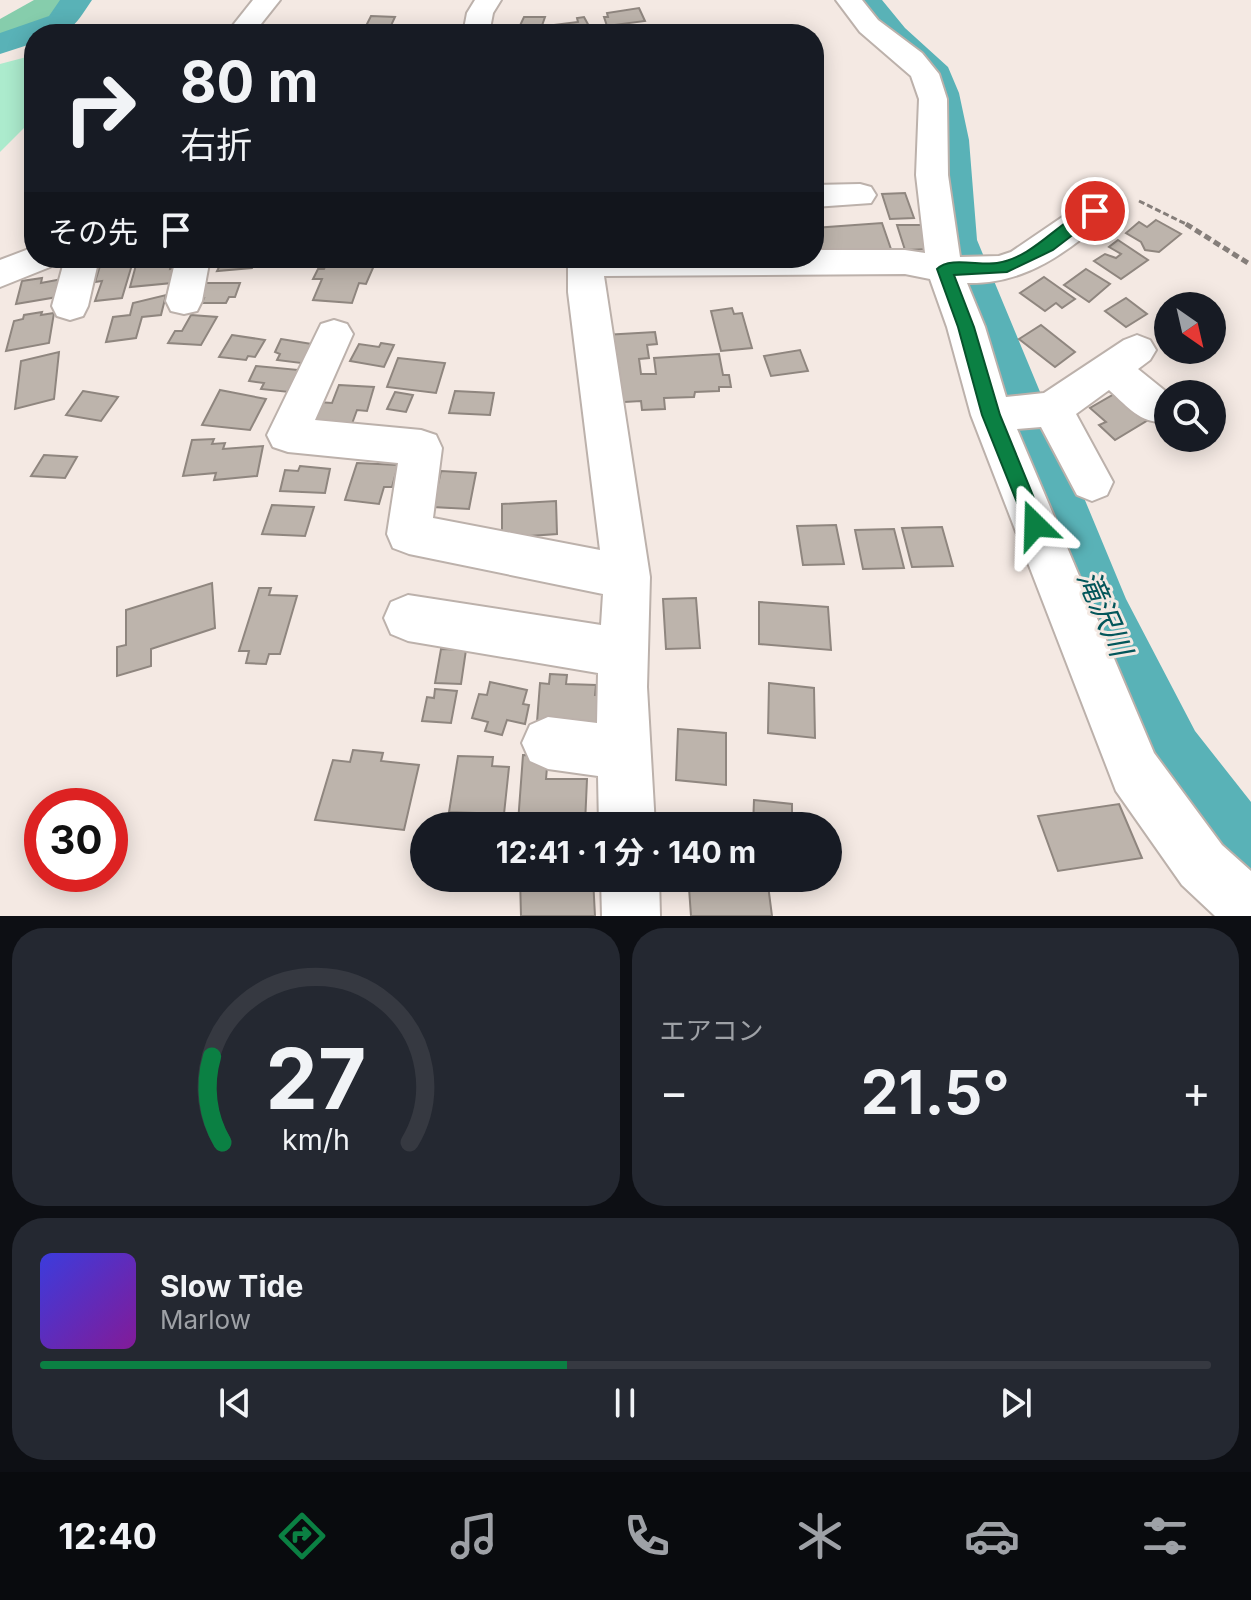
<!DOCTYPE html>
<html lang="ja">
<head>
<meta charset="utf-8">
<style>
	body { margin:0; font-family:Inter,"Noto Sans JP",sans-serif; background:#242831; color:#f1f3f6; height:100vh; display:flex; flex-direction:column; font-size:30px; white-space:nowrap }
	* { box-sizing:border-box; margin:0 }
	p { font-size:26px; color:#9ea1a6 }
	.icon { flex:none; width:44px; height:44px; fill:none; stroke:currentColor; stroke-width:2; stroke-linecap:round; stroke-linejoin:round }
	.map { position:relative; height:916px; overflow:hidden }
	.details { display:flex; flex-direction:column; gap:12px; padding:12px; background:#0d0f14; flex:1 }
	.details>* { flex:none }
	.banner { position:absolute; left:24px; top:24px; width:800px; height:244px; border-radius:32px; box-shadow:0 4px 20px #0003; background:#171b24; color:#f1f3f6; overflow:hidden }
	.needle { width:52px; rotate:146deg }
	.controls { position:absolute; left:1154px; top:292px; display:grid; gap:16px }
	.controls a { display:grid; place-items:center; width:72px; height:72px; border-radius:50%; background:#171b24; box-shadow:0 4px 20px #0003; font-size:40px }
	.speed { position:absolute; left:24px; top:788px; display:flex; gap:16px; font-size:40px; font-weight:700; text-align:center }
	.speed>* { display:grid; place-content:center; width:104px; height:104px; border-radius:50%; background:#171b24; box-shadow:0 4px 20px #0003; line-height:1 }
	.speed .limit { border:12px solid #d22; background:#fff; color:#111 }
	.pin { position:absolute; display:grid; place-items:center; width:68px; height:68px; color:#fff; margin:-34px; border:4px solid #fff; border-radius:50%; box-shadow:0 2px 8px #0007 }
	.me { position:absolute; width:88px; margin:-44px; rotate:338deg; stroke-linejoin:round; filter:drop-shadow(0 0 6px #0008) }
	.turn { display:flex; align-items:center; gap:28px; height:168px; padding:0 24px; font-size:36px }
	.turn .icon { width:104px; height:104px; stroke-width:2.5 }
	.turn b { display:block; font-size:56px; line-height:68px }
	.then { display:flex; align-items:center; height:76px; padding:0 24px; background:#0003; gap:16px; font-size:30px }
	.big { font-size:60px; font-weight:700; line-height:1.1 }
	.details .widget { flex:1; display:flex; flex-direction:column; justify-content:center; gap:12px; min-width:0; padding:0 28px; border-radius:32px; background:#242831 }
	.details .dial { align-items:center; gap:0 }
	.dial svg { height:208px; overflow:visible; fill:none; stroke:#363941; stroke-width:7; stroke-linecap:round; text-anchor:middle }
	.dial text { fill:#f1f3f6; stroke:none }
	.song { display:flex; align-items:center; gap:24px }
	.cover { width:96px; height:96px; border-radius:12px; background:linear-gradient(135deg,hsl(240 70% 55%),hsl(290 70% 35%)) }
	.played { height:8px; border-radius:4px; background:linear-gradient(90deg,#0b8043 45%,#363941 45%) }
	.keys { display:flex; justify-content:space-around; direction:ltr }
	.heat { display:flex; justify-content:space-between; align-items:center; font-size:44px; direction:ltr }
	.details .tiles { flex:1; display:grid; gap:12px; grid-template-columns:1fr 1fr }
	.widget:last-child { grid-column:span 2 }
	.trip { position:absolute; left:410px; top:812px; width:432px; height:80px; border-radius:40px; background:#171b24; box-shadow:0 4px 20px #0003; font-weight:700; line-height:80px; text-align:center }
	.menu { display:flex; height:128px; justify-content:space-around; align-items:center; background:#090b0e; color:#9ea1a6 }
	.menu .icon { width:56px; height:56px }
	.menu .selected { color:#0b8043 }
	.menu b { font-size:36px; color:#f1f3f6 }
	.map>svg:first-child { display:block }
</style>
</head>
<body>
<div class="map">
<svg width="1251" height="916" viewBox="0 0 1251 916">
	<rect width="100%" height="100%" fill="#f4e9e3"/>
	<!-- green -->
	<path fill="#acebcd" d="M34,55v63l-34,34v-88z"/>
	<!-- forest -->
	<path fill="#86cdac" d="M34,0h38l-12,14 -60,23v-18z"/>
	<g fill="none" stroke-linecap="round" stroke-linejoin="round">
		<!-- river -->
		<g fill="#59b2b7" fill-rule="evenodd">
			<path d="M60,0h32c-20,30 -21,34 -58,34v9l-34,11v-21l49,-17z"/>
			<path d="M850,0h32l23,28 43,39 11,26 10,47 8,100 149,359 69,132 56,71v91l-25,-10 -77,-106 -66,-140 -148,-397 -4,-100 -8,-47 -8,-22 -34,-29z"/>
		</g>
	</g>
	<!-- building -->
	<g fill="#bdb4ac" stroke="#8f867f" stroke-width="2">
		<path d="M639,8l6,13 -38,5 -3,-9h4l-1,-4z"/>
		<path d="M371,16l24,1 -8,17h-25z"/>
		<path d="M524,17h21l-6,17h-23z"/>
		<path d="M584,17l6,11 -11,1 1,5h-25l-2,-9 25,-3 -1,-4z"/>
		<path d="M905,193l9,25 -24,1 -8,-25z"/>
		<path d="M1156,220l25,14 -22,18 -14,-2 -4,-8 -15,-9 13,-11 8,5z"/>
		<path d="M882,223l11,32 -79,-2v-25z"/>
		<path d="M897,225h24l9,24 -25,1z"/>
		<path d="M1118,240l30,20 -27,19 -27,-18 11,-7 11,4 5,-4 -12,-7z"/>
		<path d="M134,258l-12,40 -27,3 7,-20 -7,1 5,-16 7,-1 1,-5z"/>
		<path d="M231,258h28l-7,10 -35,3 5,-10z"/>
		<path d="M329,258l47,3 -10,23 -7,-1 -7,20 -39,-3 9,-21h-9l5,-10h6z"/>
		<path d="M162,260l-1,3h10l-1,6 6,-1 -4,15 -42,4 6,-22z"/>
		<path d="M1086,269l24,15 -21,18 -25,-17z"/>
		<path d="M1044,277l31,22 -13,9 -6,-5 -11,8 -25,-18z"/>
		<path d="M42,278l-1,5 21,-4 -5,18 -41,7 6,-23z"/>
		<path d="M203,283h37l-5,14h-6l-3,6h-24l2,-5h-7z"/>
		<path d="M166,295l-5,20 -19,2 -6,21 -30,4 7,-25 17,-2 3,-12z"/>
		<path d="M1126,298l21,16 -21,13 -21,-16z"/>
		<path d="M732,308l2,6 8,-1 10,35 -31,3 -10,-40z"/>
		<path d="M42,312l-1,3 13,-2 -5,30 -43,8 8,-30 9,-2 1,-4z"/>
		<path d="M191,315l26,2 -16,28 -33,-2 7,-12h7z"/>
		<path d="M1041,325l34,27 -20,15 -36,-28z"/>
		<path d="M655,332l2,12 -10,1 2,13 -10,1 2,15h15l-2,-16 65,-4 4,21h6l2,12h-12v4l-24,1 -1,5 -30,1 1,11 -23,1 -1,-9 -33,2 -4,-68z"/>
		<path d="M232,335l33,5 -10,17 -7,-1 -2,4 -27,-3z"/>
		<path d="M281,339l37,6 -9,19 -32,-4 3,-6 -5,-2z"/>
		<path d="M381,343l13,2 -10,22 -34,-6 9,-17 20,3z"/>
		<path d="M800,350l8,21 -37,5 -7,-20z"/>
		<path d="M59,352l-5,47 -39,10 6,-48z"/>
		<path d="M398,358l47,5 -9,30 -49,-6z"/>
		<path d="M256,366l43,4 -10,22 -28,-3 3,-6 -15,-2z"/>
		<path d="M1185,382l14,12h-25l-4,-3z"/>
		<path d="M339,385l35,2 -7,24 -10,-1 -8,22 -42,-3 11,-27 14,1z"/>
		<path d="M220,390l46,9 -16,31 -48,-5z"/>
		<path d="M83,391l35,6 -17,24 -35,-6z"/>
		<path d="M455,391l39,2 -4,22 -41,-2z"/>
		<path d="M395,392l18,3 -7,17 -19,-3z"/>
		<path d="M1116,393l32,27 -33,20 -16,-15 7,-3 -16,-14z"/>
		<path d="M214,439l-2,5 13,-1 -2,6 40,-3 -6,30 -43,4 2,-7 -33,3 9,-36z"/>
		<path d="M44,455l33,2 -12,21 -34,-2z"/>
		<path d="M357,463l41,2 -6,22h-8l-5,17 -34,-4z"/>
		<path d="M300,466l30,3 -5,24 -45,-2 5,-21 13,1z"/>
		<path d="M441,471l35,2 -7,36 -36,-2z"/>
		<path d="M556,501l1,33 -55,4v-34z"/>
		<path d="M272,505l42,2 -9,29 -43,-2z"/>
		<path d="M836,525l8,39 -41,1 -6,-39z"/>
		<path d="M942,527l11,39 -41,1 -10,-39z"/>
		<path d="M894,529l10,39 -41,1 -8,-39z"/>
		<path d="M212,583l3,45 -64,21v17l-34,10v-29l9,-2v-35z"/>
		<path d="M259,588h12l-2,7 28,1 -17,58h-11l-3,10 -20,-1 3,-12h-10z"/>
		<path d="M696,598l4,50 -34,1 -3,-50z"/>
		<path d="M759,602l69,5 3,43 -72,-6z"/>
		<path d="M441,649l25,1 -5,34 -26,-1z"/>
		<path d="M550,674l17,1 -1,9 30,1 -1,10h23l-2,30 -79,-3 3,-39 9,1z"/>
		<path d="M490,682l37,8 -4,14 6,1 -4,19 -18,-4 -5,15 -17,-4 3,-9 -16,-4 7,-24 8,1z"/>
		<path d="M769,683l45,5 1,50 -47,-5z"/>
		<path d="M435,689l22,2 -6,32 -29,-2 5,-24 7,1z"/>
		<path d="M678,729l48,4v52l-50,-5z"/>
		<path d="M353,750l30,3 -2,8 38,4 -15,65 -89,-10 18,-60 17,2z"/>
		<path d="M523,755l25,1 -2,23h41l-2,45 -67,-1z"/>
		<path d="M458,756l35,1 -1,9 17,1 -5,47 -55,-2z"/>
		<path d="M754,800l38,4v22h-39z"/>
		<path d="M1119,804l23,54 -84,13 -20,-55z"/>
		<path d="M520,878h73l2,38h-74z"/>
		<path d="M768,885l4,31h-81l-2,-28z"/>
	</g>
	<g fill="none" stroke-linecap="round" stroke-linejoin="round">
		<defs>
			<g id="minor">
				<path d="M253,0h27l-27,34h-27z"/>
				<path d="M475,0h26l-8,13 -4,21h-26l4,-21z"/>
				<path d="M836,0h26l16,20 44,33 17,21 8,25 1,76 12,82 39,-1 12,-4 72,-49 12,-3 12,3 5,8c-7,11 -18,18 -28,26 -36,28 -71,47 -117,46l18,44 21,70 38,-4 80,-53 13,-5 13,5 6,10 -6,10 -12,9 31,25 -1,26c-24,8 -42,-15 -59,-30l-33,24 37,68 -6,13 -15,6 -15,-6 -36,-68 -24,2 137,324 68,92 29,26v45h-36l-33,-31 -66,-94 -145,-376 -24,-88 -17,-48 -25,-5 -301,2 46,301 -3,110 8,139h-56l-1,-50 -50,-7 -18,-8 -8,-18 8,-18 18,-8 49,6 1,-50 -190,-32 -17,-7 -7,-16 7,-16 17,-7 193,30 2,-31 -194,-40 -16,-6 -6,-14 11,-71 -110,-11 -15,-5 -6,-12 54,-111 13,-4 13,4 6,10 -38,86 106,10 15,5 6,13 -9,70 167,32 -32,-258v-26l-4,-8h250v-8h91l20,3 -9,-78 3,-76 -8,-23 -51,-44z"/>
				<path d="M860,184l11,3 5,8 -5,8 -57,4v-22z"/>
				<path d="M34,247v11h21l-5,9 -50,20v-27z"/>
				<path d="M65,258h34l-11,48 -5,10 -13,4 -13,-4 -5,-10z"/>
				<path d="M176,258h34l-8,43 -5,10 -13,3 -13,-3 -5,-10z"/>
				<path d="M601,878h58l1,38h-58z"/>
			</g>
		</defs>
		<!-- minor casing -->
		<use href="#minor" stroke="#bcb1ab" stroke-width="4"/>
		<!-- path-far1 -->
		<path stroke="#857e7a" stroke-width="3" stroke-dasharray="6 3" stroke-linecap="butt" d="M1139,201l51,25"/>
		<!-- path -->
		<path stroke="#857e7a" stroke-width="5" stroke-dasharray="7 4" stroke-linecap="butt" d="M1186,224l65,41"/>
		<!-- minor -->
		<use href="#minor" fill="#fff" fill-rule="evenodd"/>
	</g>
	<!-- route -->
	<path fill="#0b8043" stroke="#07532c" stroke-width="2" d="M1095,206l5,1v7l-47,36 -46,22 -53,3 20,52 26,88 45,110 -3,6 -7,3 -7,-3 -2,-6 -44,-110 -24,-88 -21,-58c12,-13 43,-3 60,-6 39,-6 63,-45 98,-57z"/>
	<g text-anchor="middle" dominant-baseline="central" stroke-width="6" stroke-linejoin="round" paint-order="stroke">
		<!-- water labels -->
		<g font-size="30" font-style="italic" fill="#03565a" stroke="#f4e9e3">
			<text transform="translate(1105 613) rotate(66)">滝沢川</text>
		</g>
	</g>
</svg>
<div class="controls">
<a><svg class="needle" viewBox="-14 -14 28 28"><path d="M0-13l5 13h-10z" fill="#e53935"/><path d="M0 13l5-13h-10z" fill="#9ea1a6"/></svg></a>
<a><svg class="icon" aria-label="search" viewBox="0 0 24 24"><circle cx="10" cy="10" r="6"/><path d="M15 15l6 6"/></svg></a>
</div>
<div class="speed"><div class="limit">30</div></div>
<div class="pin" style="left:1095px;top:211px;background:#d93025"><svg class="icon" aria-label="arrive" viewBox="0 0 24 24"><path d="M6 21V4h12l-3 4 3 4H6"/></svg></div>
<svg class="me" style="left:1035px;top:525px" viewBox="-20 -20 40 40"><path d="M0-17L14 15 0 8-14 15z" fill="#0b8043" stroke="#fff" stroke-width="4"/></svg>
<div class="trip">12:41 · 1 分 · 140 m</div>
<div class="banner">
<div class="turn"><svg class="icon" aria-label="right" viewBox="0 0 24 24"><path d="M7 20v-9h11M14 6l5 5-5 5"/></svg><div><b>80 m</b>右折</div></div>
<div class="then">その先<svg class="icon" aria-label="arrive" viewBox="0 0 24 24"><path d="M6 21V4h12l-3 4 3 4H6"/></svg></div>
</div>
</div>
<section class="details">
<div class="tiles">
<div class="widget dial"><svg viewBox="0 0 100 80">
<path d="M14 69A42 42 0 1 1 86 69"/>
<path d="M14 69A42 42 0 0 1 10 36" stroke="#0b8043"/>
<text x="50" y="56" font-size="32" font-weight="700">27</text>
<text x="50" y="72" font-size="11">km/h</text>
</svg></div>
<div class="widget"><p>エアコン</p>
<div class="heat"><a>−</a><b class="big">21.5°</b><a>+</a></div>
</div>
<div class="widget">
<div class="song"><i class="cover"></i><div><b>Slow Tide</b><p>Marlow</p></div></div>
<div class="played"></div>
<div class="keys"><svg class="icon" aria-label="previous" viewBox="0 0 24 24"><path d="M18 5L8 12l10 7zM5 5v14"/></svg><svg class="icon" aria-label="pause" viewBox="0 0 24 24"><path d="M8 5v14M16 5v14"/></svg><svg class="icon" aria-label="next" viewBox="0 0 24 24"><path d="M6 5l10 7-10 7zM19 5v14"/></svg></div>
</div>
</div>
</section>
<nav class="menu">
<b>12:40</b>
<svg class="icon selected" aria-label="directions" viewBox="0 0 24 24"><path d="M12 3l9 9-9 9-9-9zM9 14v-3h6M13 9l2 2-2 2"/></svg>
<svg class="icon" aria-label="music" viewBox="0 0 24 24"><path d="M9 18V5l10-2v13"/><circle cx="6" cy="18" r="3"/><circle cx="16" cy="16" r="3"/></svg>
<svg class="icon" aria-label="phone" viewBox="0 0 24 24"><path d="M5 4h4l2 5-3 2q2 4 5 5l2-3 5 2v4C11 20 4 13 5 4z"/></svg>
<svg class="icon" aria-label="climate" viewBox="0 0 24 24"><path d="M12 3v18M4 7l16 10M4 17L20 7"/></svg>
<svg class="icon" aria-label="car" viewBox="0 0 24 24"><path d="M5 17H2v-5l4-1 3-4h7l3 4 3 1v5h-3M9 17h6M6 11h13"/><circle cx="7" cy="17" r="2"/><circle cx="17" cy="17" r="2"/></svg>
<svg class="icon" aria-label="filters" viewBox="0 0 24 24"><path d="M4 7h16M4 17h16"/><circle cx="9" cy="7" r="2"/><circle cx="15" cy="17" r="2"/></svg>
</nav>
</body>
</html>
